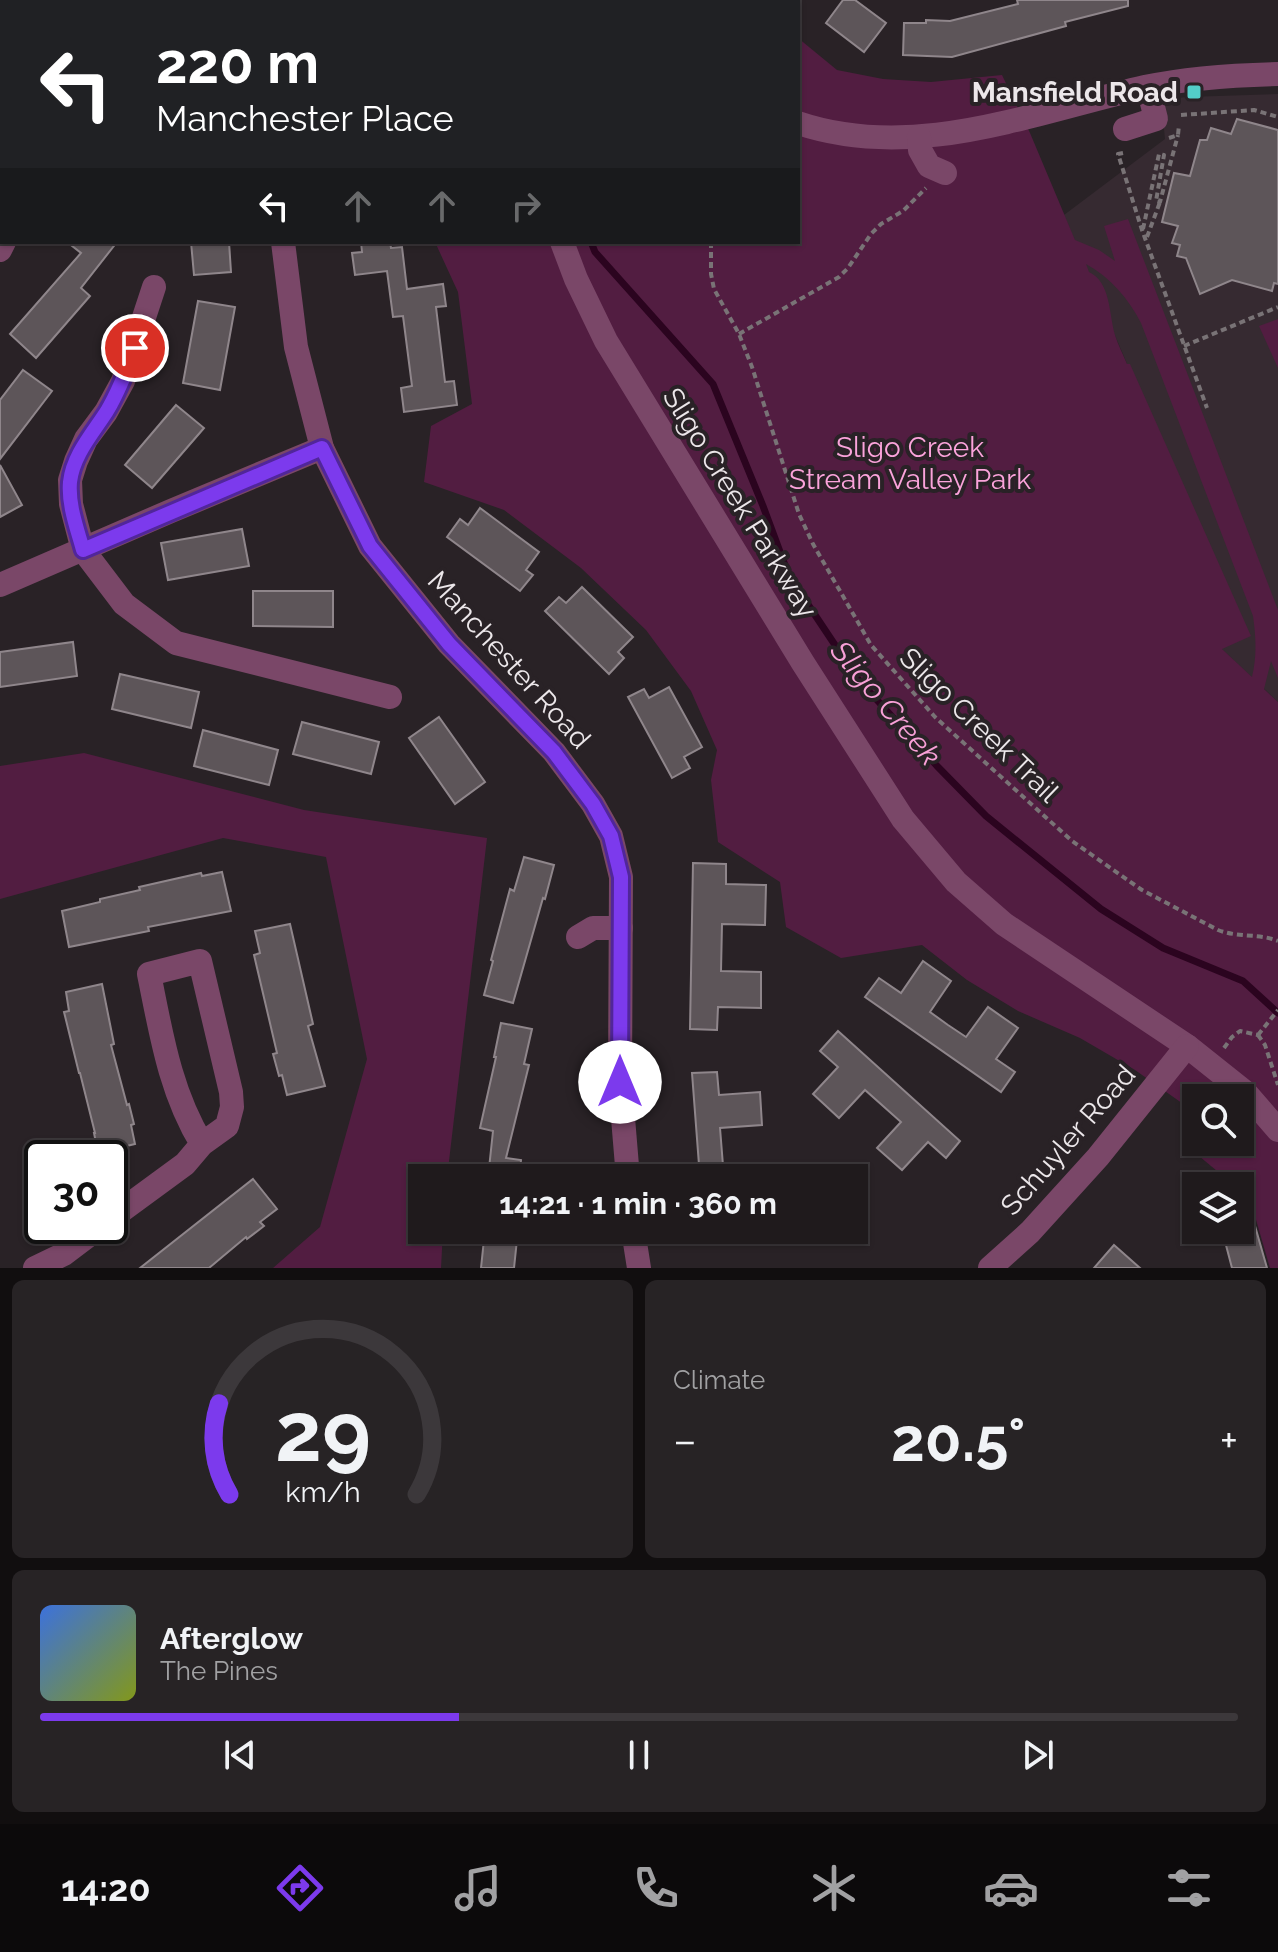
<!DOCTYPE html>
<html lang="en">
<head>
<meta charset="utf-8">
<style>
	body { margin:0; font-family:Raleway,sans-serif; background:#272325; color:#f1f3f6; height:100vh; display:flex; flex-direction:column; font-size:30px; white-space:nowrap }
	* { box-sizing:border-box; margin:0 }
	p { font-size:26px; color:#a1a1a3 }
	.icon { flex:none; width:44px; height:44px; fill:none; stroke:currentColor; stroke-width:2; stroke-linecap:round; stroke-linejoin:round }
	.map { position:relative; height:1268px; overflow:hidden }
	.details { display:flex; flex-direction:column; gap:12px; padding:12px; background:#110e0f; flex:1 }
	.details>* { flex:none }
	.hud { position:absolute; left:0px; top:0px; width:800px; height:244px; box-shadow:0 2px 6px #0004,0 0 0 2px #3c383b; background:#202124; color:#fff; overflow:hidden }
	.controls { position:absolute; left:1182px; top:1084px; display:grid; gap:16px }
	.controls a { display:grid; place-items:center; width:72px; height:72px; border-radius:0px; background:#1f1a1c; box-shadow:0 2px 6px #0004,0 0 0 2px #3c383b; font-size:40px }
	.speed { position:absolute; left:24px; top:1140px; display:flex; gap:16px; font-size:40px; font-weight:700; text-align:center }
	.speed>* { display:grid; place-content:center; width:104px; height:104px; border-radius:50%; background:#1f1a1c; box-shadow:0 2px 6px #0004,0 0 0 2px #3c383b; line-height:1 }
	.speed .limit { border:4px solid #111; border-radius:12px; background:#fff; color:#111 }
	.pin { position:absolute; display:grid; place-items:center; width:68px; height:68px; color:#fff; margin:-34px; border:4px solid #fff; border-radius:50%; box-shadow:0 2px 8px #0007 }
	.me { position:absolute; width:88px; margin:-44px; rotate:0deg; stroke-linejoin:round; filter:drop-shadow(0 0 6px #0008) }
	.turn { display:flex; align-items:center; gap:28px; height:168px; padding:0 24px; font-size:36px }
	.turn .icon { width:104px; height:104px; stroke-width:2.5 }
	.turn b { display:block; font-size:56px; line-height:68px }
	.lanes { display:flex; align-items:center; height:76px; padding:0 24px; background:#0003; justify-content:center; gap:40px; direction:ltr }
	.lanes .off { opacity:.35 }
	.big { font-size:60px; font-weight:700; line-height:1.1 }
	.details .tile { flex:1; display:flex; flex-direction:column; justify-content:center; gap:12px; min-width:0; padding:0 28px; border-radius:12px; background:#272325 }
	.details .dial { align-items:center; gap:0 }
	.dial svg { height:208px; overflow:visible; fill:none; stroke:#3c383b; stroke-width:7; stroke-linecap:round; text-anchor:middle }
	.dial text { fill:#f1f3f6; stroke:none }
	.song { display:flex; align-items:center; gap:24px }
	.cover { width:96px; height:96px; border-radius:12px; background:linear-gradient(135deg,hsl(220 70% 55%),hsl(70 70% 35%)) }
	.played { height:8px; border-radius:4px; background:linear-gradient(90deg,#7c3aed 35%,#3c383b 35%) }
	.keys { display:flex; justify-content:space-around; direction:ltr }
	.heat { display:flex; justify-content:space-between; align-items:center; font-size:44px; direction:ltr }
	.details .tiles { flex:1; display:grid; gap:12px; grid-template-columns:1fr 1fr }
	.tile:last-child { grid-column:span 2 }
	.trip { position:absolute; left:408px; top:1164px; width:460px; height:80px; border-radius:0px; background:#1f1a1c; box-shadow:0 2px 6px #0004,0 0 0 2px #3c383b; font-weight:700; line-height:80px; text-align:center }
	.tabs { display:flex; height:128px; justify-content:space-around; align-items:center; background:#0c0a0b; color:#a1a1a3 }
	.tabs .icon { width:56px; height:56px }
	.tabs .selected { color:#7c3aed }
	.tabs b { font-size:36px; color:#f1f3f6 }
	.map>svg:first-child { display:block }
</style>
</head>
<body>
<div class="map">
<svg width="1278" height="1268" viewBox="0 0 1278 1268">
	<rect width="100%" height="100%" fill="#292226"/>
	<!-- built -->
	<path fill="#362a31" d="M1278,94v608l-135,-127 1,-171 -80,-189 101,-76 -4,-39 26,-3z"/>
	<!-- green -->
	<g fill="#521d41" fill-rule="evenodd">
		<path d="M440,0h312l2,2h-314z"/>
		<path d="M798,38l39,32 46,9 48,3 71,-7 28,58 45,107 24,10 16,11 -11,-35 24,-7 150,391v68l-7,-17 -7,28 14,13v566h-8l-20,-69 -10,-9v-4h-5l-42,-35 3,-17v8h44v-44h-44v15l-61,-43 -55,-32 -62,-27 -51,-31 -45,-35 -81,13 -55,-31 -6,-45 -62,-40 -7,-62 6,-30 -26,-59 -45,-61 -65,-62 -77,-58 -80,-28 7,-56 41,-22 -14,-112 -23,-50h363zM1086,264c25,14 42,34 55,59l112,293c3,21 4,40 -1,61l-30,-28 29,-13 -121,-272h-3c-4,-10 -9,-19 -12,-29 -6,-20 -4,-53 -26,-63z"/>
		<path d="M1278,319v49l-19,-42z"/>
		<path d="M84,753l220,57 183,28 -40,340h-25v52h21l-2,38h-168l47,-41 47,-168 -41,-202 -103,-19 -223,61v-133z"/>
	</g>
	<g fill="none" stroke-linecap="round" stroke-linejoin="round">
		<!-- stream -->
		<g stroke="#2b041f" stroke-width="7">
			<path d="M590,2l1,-2"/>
			<path d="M591,242l4,10 118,132 50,122 26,70 68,102 80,88 49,50 115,93 62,39 80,33 35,32"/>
		</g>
	</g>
	<!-- building -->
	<g fill="#5d5559" stroke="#8f868b" stroke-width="2">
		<path d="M843,0h12l31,23 -22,29 -38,-29z"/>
		<path d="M1017,0h111v6l-63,16 1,4 -114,31 -49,-2 1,-32h22v-3l24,1 68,-17z"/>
		<path d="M1237,119l41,11v154l-4,-1 -2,8 -40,-11 -32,14 -14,-36 -9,-2 3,-11 -8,-2 6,-17 -16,-4 12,-49 16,3 10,-36h7l4,-12 20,6z"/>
		<path d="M67,242h50l-36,46 9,8 -54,62 -26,-24 71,-81z"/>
		<path d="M191,242h38l2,30 -37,3z"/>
		<path d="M361,242h29l1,6 11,-1 5,42 36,-5 3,22 -10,1 9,75 9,-1 3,24 -53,7 -3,-24 11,-2 -9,-70 -10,1 -6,-46 -32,4 -3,-22 10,-1z"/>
		<path d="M198,301l37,6 -15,83 -37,-7z"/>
		<path d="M23,370l29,21 -52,68v-59z"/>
		<path d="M176,405l28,23 -52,60 -27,-23z"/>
		<path d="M0,465l22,40 -22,12z"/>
		<path d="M480,508l59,44 -13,18 7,5 -13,16 -73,-54 13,-18 8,6z"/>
		<path d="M242,529l7,37 -81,14 -7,-37z"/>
		<path d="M582,587l51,50 -15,15 6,6 -15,16 -64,-63 14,-14 7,6z"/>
		<path d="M253,591h80v36l-80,-1z"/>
		<path d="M73,642l4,34 -77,11v-35z"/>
		<path d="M120,674l79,18 -8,36 -79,-19z"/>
		<path d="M669,687l33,60 -18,10 6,11 -18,10 -44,-81 16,-8 5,9z"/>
		<path d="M439,717l46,65 -30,22 -46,-66z"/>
		<path d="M302,722l77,20 -8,32 -78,-20z"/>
		<path d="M203,730l75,20 -9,35 -75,-19z"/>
		<path d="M524,857l30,8 -9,34 -2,-1 -30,105 -29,-8 9,-34 -2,-1 19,-71 4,2z"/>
		<path d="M693,863l33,1v20l40,1 -1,40 -43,-1 -1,47 40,1v36l-43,-1 -1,23 -27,-1z"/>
		<path d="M222,872l9,39 -83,16 1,4 -80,16 -7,-36 38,-9v-3l40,-9 -1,-3 62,-14 1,3z"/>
		<path d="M290,924l23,100 -5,2 17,60 -38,9 -5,-20 -3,1 -6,-22 4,-1 -23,-98 6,-2 -5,-22z"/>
		<path d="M923,961l28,20 -21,31 18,13 18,12 22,-30 30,21 -22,31 19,13 -14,20 -136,-95 14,-19 22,15z"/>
		<path d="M102,984l12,60 -3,1 16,60 2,-1 5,20 -3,1 4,19 -37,9 -4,-20h1l-15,-60h-1l-15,-61 5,-1 -3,-19z"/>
		<path d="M501,1023l31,6 -8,35 5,1 -23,93 15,2 -2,18h-31l5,-47 -13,-3 16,-71h-2z"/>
		<path d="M838,1031l122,110 -14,17 -18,-16 -26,28 -25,-22 24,-26 -36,-32 -26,28 -26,-24 25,-27 -18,-16z"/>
		<path d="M717,1072l2,23 41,-3 2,33 -42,3 4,50h-24l-8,-105z"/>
		<path d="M253,1179l24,30 -17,13 4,4 -17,13 -1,-2 -37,31h-69z"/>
		<path d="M1245,1191l22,77h-35l-10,-38h18v-38z"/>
		<path d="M485,1230h33l-4,38h-33z"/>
		<path d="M1114,1245l26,23h-46z"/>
	</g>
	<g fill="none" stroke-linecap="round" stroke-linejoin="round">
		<!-- path -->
		<g stroke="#797376" stroke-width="4" stroke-dasharray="6 4" stroke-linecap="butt">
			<path d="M1181,115l73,-5 24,7"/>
			<path d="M1169,138l9,-3 1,-10"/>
			<path d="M1123,153l-5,1 24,76 65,178"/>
			<path d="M1143,229l16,-75 5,1 -8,46 4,1 18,-67"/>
			<path d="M1147,237l13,-35"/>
			<path d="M711,242v32l3,15 25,45 13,33 47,147 14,30 58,101 64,72 137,124 70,49 76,40c21,8 40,3 60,11"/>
			<path d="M739,334l100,-57 9,-9 23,-34 10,-10 22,-13 23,-23"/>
			<path d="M1184,346l94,-39"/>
			<path d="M1258,1035l7,10 13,40"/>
			<path d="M1258,1035l20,-25"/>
			<path d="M1224,1048l8,-11 8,-6 18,4"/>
		</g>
		<!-- minor -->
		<g stroke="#7a4768" stroke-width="24">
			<path d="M255,0v2"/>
			<path d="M514,0v2"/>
			<path d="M550,0l4,2"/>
			<path d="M200,2l4,-2"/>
			<path d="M798,123c116,39 233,-10 347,-36 43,-9 89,-12 133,-13"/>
			<path d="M0,127l2,-3"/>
			<path d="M1125,129l31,-10 -8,-32"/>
			<path d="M919,137l1,13 9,16 16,7"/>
			<path d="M283,242l13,105 26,101 48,98 79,98 105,108 39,52 18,32 10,41 -1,205 8,96"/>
			<path d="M562,242l14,37 30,62 197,322 100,156 53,63 48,42 183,122 59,47 32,37"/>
			<path d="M0,250l4,-8"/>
			<path d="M154,287l-31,94 -17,31 -20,27 -10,22 -6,19 1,24 12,46 41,54 52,39 214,54"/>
			<path d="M0,585l171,-74 151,-63"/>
			<path d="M578,937l15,-9h28"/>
			<path d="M110,1219l75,-55 17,-20 25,-18 5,-19 -1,-15 -31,-131 -51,13c12,59 21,118 53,170"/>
			<path d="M633,1230l6,38"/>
			<path d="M35,1268l29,-14 37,-28"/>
			<path d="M990,1268l40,-36 68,-75 89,-111"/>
		</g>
	</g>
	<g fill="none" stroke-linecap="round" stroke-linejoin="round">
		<defs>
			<path id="route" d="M135,348c-8,22 -16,43 -28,63 -14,22 -34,44 -37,71 -2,23 7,46 13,68l239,-102 48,98 79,98 105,108 39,52 18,32 10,41 -1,205"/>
		</defs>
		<!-- route casing -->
		<use href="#route" stroke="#51269a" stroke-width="20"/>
		<!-- route -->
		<use href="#route" stroke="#7c3aed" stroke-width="14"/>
	</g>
	<!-- markers -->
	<rect fill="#53cdc9" stroke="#292226" stroke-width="3" x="1186" y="84" width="16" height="16" rx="4"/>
	<g text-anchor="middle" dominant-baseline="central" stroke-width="8" stroke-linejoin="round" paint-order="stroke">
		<!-- poi labels -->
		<g font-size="28" font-weight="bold" fill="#ece7ea" stroke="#292226" text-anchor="end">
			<text x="1178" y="92">Mansfield Road</text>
		</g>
		<!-- park labels -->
		<g font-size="28" fill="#fba3db" stroke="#292226">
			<text x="910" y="447">Sligo Creek<tspan x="910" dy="32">Stream Valley Park</tspan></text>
		</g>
		<!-- street labels -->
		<g font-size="28" fill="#ece7ea" stroke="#292226">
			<text transform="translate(740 503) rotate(58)">Sligo Creek Parkway</text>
			<text transform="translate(509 660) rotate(48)">Manchester Road</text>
			<text transform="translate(979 725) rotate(44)">Sligo Creek Trail</text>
			<text transform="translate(1068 1140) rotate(-49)">Schuyler Road</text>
		</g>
		<!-- water labels -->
		<g font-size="30" font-style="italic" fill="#f8a0d7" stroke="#292226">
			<text transform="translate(886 703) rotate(50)">Sligo Creek</text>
		</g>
	</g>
</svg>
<div class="controls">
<a><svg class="icon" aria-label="search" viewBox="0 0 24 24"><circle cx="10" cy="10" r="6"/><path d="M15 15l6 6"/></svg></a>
<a><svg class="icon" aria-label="layers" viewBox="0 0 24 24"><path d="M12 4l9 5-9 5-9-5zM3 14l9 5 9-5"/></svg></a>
</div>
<div class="speed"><div class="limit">30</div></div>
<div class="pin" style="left:135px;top:348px;background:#d93025"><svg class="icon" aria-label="arrive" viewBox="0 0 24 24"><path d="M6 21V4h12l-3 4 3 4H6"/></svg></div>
<svg class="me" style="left:620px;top:1082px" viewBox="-20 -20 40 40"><circle r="19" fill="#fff"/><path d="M0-13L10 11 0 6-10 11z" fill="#7c3aed"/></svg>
<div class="trip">14:21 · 1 min · 360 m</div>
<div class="hud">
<div class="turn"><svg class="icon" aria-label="left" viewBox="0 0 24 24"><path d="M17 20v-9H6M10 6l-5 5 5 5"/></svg><div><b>220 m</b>Manchester Place</div></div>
<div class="lanes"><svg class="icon" aria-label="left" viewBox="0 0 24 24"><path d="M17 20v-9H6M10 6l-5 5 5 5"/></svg><svg class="icon off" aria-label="ahead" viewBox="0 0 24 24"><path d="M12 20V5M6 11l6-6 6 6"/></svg><svg class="icon off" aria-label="ahead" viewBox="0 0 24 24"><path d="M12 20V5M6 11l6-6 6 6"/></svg><svg class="icon off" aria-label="right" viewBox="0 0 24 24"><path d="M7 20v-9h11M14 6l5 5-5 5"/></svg></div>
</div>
</div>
<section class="details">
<div class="tiles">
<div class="tile dial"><svg viewBox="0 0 100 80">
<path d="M14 69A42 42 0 1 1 86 69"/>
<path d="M14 69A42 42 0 0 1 10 34" stroke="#7c3aed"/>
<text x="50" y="56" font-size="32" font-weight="700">29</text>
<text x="50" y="72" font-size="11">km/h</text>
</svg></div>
<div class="tile"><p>Climate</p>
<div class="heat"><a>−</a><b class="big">20.5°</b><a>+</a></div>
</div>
<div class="tile">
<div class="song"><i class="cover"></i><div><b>Afterglow</b><p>The Pines</p></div></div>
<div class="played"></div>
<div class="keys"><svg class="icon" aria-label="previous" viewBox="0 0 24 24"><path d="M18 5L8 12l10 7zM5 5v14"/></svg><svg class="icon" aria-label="pause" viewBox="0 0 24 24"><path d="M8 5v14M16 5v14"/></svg><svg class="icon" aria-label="next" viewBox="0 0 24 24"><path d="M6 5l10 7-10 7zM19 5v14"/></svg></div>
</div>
</div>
</section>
<nav class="tabs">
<b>14:20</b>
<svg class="icon selected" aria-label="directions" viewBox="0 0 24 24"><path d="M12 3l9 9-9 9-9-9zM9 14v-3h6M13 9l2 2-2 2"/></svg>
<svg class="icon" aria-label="music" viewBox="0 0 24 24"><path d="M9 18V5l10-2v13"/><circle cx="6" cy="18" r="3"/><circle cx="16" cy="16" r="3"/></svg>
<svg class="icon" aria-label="phone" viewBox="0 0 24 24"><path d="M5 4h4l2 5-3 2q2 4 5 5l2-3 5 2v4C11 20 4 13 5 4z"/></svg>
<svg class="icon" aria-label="climate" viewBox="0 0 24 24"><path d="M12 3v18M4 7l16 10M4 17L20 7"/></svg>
<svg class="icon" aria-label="car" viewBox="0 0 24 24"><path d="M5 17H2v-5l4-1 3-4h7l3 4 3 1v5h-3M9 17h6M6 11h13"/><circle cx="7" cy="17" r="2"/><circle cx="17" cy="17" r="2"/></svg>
<svg class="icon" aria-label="filters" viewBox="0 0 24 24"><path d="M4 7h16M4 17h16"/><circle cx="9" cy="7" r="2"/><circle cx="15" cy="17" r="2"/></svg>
</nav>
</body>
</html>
